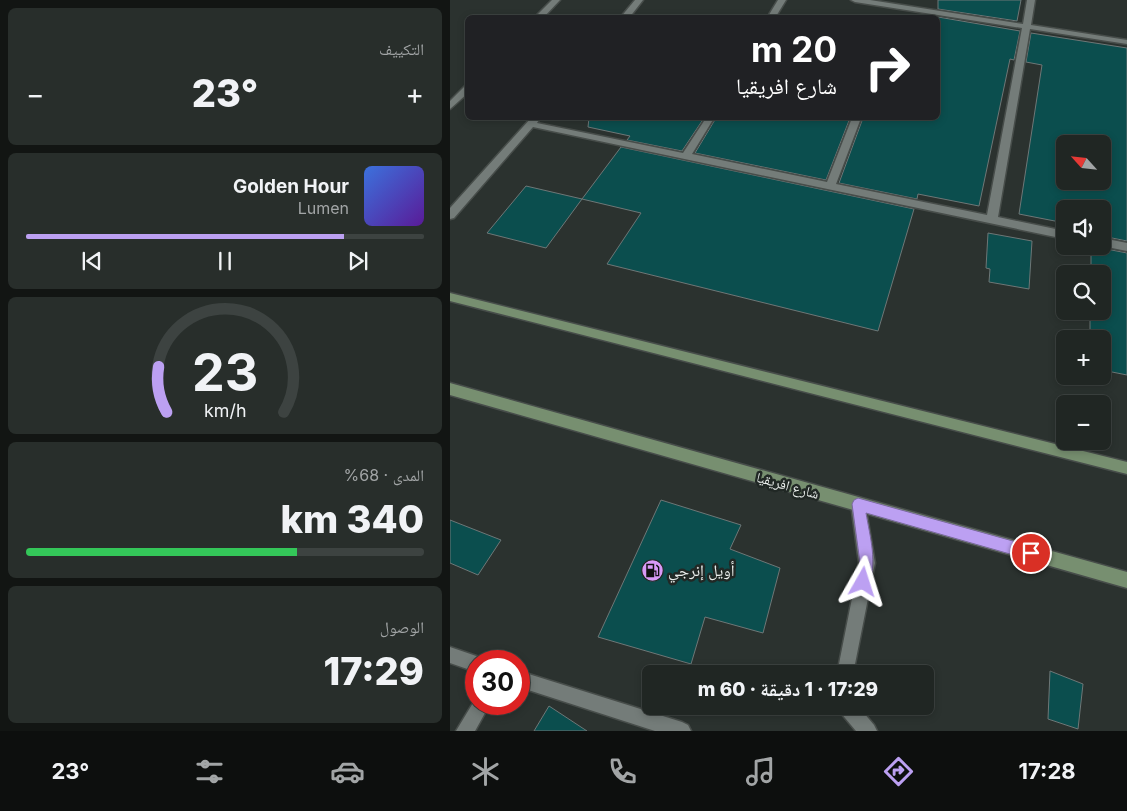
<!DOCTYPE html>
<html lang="ar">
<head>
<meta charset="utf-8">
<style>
	body { margin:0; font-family:Inter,"Noto Naskh Arabic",sans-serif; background:#282e2b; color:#f1f3f6; direction:rtl; height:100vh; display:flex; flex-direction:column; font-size:19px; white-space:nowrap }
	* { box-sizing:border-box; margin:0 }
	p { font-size:16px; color:#a2a5a6 }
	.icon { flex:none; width:28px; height:28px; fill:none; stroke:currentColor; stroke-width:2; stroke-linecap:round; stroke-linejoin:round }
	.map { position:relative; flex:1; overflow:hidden; direction:ltr }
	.drawer { display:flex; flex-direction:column; gap:8px; padding:8px; background:#121513; width:450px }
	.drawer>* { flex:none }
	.banner { position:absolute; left:15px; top:15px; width:475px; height:105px; border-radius:8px; box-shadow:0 2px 8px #0003,0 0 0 1px #3d4341; direction:rtl; background:#202124; color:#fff; overflow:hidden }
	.needle { width:32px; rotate:297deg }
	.tools { position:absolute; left:606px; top:135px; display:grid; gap:10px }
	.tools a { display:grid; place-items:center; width:55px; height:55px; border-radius:8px; background:#202623; box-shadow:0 2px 8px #0003,0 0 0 1px #3d4341; font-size:25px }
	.speed { position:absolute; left:15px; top:650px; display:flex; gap:10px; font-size:25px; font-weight:700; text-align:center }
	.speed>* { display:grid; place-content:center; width:65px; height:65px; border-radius:50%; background:#202623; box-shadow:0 2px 8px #0003,0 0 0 1px #3d4341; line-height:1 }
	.speed .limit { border:8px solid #d22; background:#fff; color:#111 }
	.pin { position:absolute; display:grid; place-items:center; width:42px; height:42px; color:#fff; margin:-21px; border:2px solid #fff; border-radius:50%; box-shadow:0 1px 5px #0007 }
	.me { position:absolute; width:55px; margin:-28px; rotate:6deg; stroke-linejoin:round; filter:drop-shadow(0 0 4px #0008) }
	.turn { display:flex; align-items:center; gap:18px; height:105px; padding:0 20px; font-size:22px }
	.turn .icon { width:65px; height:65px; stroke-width:2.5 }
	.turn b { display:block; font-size:35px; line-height:42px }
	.big { font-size:38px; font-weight:800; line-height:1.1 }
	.drawer .widget { flex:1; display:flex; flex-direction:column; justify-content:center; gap:8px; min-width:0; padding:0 18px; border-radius:8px; background:#282e2b }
	.drawer .dial { align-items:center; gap:0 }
	.dial svg { height:130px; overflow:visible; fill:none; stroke:#3d4341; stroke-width:7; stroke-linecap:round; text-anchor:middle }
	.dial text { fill:#f1f3f6; stroke:none }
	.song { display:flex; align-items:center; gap:15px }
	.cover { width:60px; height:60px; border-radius:8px; background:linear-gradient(135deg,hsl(220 70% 55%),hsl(270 70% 35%)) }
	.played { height:5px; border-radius:2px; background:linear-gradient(90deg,#bca0f2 80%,#3d4341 80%) }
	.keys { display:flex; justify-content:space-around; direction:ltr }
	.heat { display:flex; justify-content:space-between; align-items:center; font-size:28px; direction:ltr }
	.charge { height:8px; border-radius:4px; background:linear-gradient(90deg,#34c759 68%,#3d4341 0) }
	.trip { position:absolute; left:192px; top:665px; width:292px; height:50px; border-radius:8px; background:#202623; box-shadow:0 2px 8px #0003,0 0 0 1px #3d4341; font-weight:800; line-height:50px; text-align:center; direction:rtl }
	.dock { display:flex; height:80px; justify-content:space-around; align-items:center; background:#0d0f0e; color:#a2a5a6 }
	.dock .icon { width:35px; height:35px }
	.dock .selected { color:#bca0f2 }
	.dock b { font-size:22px; color:#f1f3f6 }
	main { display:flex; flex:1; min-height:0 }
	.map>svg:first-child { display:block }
</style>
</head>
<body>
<main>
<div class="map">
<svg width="677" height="731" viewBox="0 0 677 731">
	<rect width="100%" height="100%" fill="#2b322f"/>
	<!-- building -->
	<g fill="#0b4e4e" stroke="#6e7777" fill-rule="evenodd">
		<path d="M488,0h83l-4,21 -79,-12z"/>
		<path d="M488,17l82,14 -6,29 -4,-1 -31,147 -61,-12 -1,5 -78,-16 24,-65h75z"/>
		<path d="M581,33l96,15v193l-25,-5v-27h-37v14l-46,-9 23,-149 -16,-3zM615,144h37v37h-37z"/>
		<path d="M139,118h115l-22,33 -55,-11 3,-4 -42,-9z"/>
		<path d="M266,118h134l-24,62 -131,-27z"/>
		<path d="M171,147l293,62 -36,122 -271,-67 34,-51 -59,-14z"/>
		<path d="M76,186l56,13 -36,49 -59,-15z"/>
		<path d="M538,233l44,8 -3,48 -40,-7 1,-13 -4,-1z"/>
		<path d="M641,246l36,7v122l-25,-5v-31h-12v-28h12v-37h-11z"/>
		<path d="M211,500l80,25 -11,24 50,19 -17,65 -58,-16 -14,47 -93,-27z"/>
		<path d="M0,520l51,20 -23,35 -28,-12z"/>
		<path d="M600,671l33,13 -5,45 -30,-10z"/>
		<path d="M99,706l38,25h-53z"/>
	</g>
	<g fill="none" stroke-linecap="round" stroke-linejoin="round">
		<defs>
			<g id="street">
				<path d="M102,0h8l-17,18h-9z"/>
				<path d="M185,0h8l-14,18h-9z"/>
				<path d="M328,0h8l-11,18h-8z"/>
				<path d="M401,0h19l153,24 4,-24h8l-4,25 96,15v4l-97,-15 -32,188 67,14v8l-532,-112 -79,91 -4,1v-11l81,-90h9l-3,5 146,30 23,-35h8l-22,36 135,28 25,-64h9l-25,66 151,31 35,-187 -167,-26z"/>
				<path d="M15,86h3v7l-18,16v-8z"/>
				<path d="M652,238l25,5v8l-25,-5z"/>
				<path d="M408,497l5,2 2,5 10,59 -22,111h-16l22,-111 -8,-59 2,-5z"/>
				<path d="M0,647l32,11 1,3h-7v11l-26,-9z"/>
				<path d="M69,671l163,51 6,3 3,6h-36l-136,-44z"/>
				<path d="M26,698v6h14l-15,27h-19z"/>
				<path d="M388,706h20l16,19 3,6h-21l-16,-19z"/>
			</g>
			<g id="secondary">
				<path d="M0,293l677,169v12l-677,-173z"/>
				<path d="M0,383l677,189v16l-677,-193z"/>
			</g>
		</defs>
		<!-- street casing -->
		<use href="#street" stroke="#474d4a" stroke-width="3"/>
		<!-- secondary casing -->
		<use href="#secondary" stroke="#474d4a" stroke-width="3"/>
		<!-- street -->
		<use href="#street" fill="#747c79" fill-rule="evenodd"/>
		<!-- secondary -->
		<use href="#secondary" fill="#778f70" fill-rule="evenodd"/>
	</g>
	<!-- route -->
	<path fill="#bca0f2" stroke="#7a689d" d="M408,498l173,48 5,2 2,5 -2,5 -5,2 -165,-47c4,24 12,50 2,74l-5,2 -5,-2 -2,-5 4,-19 -8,-59 2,-4z"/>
	<!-- icons -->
	<defs>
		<symbol id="fuel-disc" viewBox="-11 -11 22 22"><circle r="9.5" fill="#d99af7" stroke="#212825"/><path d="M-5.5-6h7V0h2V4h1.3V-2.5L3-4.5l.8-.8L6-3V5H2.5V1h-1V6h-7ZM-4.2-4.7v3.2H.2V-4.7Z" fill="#111"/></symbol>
	</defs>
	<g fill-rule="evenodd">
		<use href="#fuel-disc" x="190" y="558" width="25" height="25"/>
	</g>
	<g text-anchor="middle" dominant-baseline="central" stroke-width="5" stroke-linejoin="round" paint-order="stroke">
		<!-- street labels -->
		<g font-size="14" fill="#eaeeec" stroke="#212825">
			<text transform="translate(338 485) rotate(16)">شارع افريقيا</text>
		</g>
		<!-- near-poi labels -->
		<g font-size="16" fill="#eaeeec" stroke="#212825" text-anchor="start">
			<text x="218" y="570">أويل إنرجي</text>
		</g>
	</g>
</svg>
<div class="tools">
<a><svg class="needle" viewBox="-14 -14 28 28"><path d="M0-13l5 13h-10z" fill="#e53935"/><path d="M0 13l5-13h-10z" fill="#a2a5a6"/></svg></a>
<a><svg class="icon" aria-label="sound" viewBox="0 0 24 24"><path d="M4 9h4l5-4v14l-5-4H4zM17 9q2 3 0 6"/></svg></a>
<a><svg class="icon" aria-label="search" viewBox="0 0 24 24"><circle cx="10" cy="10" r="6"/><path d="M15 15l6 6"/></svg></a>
<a>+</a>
<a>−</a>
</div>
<div class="speed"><div class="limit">30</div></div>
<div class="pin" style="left:581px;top:553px;background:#d93025"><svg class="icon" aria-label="arrive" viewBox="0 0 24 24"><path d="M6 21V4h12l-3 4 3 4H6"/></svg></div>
<svg class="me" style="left:413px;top:582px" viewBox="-20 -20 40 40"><path d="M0-17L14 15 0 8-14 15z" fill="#bca0f2" stroke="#fff" stroke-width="4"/></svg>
<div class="trip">17:29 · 1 دقيقة · 60 m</div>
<div class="banner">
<div class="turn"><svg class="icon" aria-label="right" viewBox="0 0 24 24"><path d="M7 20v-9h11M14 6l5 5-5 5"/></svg><div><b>20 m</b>شارع افريقيا</div></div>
</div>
</div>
<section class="drawer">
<div class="widget"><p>التكييف</p>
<div class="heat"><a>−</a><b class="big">23°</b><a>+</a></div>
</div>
<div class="widget">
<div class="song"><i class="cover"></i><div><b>Golden Hour</b><p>Lumen</p></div></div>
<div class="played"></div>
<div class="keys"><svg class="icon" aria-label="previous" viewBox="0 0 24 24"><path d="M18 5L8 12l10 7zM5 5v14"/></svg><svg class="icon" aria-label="pause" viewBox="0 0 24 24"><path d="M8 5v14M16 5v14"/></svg><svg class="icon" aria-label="next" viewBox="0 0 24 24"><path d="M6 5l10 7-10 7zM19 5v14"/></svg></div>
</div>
<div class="widget dial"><svg viewBox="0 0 100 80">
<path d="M14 69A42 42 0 1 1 86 69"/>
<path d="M14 69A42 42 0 0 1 9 41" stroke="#bca0f2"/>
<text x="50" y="56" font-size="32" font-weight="700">23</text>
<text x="50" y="72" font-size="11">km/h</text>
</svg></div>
<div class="widget"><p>المدى · 68%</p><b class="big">340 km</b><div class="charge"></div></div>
<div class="widget"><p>الوصول</p><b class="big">17:29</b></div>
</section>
</main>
<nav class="dock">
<b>17:28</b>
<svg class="icon selected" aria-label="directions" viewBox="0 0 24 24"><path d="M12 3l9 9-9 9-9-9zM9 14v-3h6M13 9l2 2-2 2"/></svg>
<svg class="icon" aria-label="music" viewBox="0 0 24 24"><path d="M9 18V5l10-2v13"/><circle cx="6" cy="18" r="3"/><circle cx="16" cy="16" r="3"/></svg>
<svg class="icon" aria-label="phone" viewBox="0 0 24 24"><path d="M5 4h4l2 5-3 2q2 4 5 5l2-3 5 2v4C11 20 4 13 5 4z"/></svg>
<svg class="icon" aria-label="climate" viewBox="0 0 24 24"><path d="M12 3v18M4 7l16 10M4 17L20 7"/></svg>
<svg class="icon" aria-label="car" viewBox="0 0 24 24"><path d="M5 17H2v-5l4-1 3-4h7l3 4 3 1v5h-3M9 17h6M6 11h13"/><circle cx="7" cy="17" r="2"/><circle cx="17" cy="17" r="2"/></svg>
<svg class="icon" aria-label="filters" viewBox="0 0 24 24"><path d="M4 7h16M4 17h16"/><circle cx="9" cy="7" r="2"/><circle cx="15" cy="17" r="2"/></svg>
<b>23°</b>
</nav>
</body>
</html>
